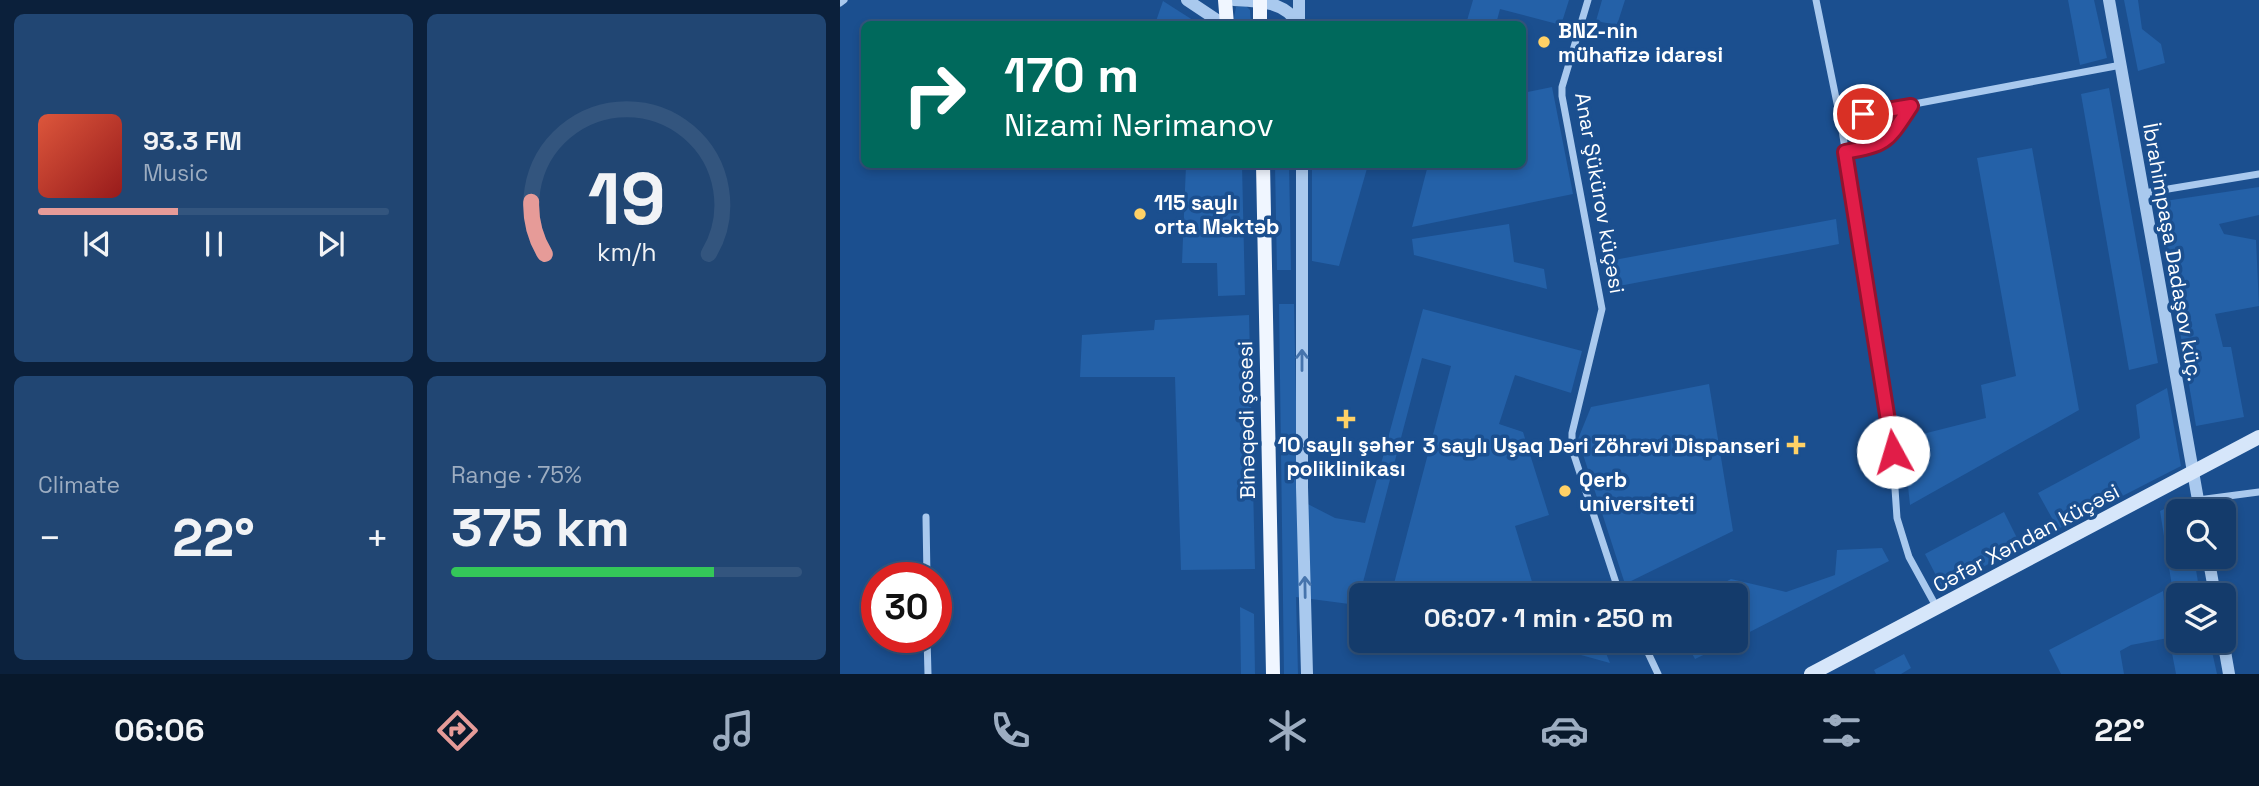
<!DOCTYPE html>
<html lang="en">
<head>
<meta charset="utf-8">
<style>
	body { margin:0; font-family:"Space Grotesk",sans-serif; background:#214673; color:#f1f3f6; height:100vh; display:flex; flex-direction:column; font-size:26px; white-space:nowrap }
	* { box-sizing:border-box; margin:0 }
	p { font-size:23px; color:#9dadc1 }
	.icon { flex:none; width:38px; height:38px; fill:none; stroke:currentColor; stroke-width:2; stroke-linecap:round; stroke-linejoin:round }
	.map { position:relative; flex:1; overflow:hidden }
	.panel { display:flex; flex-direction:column; gap:14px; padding:14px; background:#0b203b; width:840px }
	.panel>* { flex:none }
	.top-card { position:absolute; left:21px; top:21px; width:665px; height:147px; border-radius:10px; box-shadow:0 4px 10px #0003,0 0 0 2px #33557e; background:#00695c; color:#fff; overflow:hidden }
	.buttons { position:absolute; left:1326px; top:499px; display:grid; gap:14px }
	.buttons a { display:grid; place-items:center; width:70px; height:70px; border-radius:10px; background:#143b6b; box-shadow:0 4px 10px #0003,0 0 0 2px #33557e; font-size:35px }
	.speed { position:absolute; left:21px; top:562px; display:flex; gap:14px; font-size:35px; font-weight:700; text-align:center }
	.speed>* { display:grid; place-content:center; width:91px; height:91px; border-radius:50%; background:#143b6b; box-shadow:0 4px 10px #0003,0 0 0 2px #33557e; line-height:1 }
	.speed .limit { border:10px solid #d22; background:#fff; color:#111 }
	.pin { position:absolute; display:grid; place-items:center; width:60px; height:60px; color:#fff; margin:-30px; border:4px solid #fff; border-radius:50%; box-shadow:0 2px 7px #0007 }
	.me { position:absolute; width:77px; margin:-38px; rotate:354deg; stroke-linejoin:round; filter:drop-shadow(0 0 5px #0008) }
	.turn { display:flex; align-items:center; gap:24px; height:147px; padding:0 28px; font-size:32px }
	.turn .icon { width:91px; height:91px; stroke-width:2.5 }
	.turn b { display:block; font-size:49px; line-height:60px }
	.big { font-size:52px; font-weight:700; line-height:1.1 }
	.panel .widget { flex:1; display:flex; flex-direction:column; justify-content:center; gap:10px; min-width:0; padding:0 24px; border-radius:10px; background:#214673 }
	.panel .dial { align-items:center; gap:0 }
	.dial svg { height:182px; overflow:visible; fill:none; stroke:#33557e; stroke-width:7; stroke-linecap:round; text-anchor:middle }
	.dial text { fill:#f1f3f6; stroke:none }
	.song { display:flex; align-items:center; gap:21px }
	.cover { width:84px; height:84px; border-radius:10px; background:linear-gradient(135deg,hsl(10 70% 55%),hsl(0 70% 35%)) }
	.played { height:7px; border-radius:4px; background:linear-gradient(90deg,#e69b98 40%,#33557e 40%) }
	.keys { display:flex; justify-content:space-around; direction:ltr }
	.heat { display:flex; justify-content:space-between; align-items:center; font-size:38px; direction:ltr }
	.charge { height:10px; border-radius:5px; background:linear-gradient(90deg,#34c759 75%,#33557e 0) }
	.panel .tiles { flex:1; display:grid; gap:14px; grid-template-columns:repeat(2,1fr) }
	.trip { position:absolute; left:509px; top:583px; width:399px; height:70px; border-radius:10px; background:#143b6b; box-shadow:0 4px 10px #0003,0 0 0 2px #33557e; font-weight:700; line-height:70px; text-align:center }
	.menu { display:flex; height:112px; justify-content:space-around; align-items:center; background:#08182b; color:#9dadc1 }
	.menu .icon { width:49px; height:49px }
	.menu .selected { color:#e69b98 }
	.menu b { font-size:32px; color:#f1f3f6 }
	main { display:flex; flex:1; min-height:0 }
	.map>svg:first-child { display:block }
</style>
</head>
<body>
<main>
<section class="panel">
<div class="tiles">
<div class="widget">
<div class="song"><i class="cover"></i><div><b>93.3 FM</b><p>Music</p></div></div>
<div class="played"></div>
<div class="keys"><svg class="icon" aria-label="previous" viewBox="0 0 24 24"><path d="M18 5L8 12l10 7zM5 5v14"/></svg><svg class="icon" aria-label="pause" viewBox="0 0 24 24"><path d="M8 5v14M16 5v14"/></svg><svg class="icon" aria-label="next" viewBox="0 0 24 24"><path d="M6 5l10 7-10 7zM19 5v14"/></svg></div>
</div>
<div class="widget dial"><svg viewBox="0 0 100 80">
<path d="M14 69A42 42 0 1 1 86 69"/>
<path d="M14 69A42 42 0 0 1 8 46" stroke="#e69b98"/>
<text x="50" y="56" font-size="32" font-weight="700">19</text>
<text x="50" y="72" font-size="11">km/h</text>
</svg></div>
<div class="widget"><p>Climate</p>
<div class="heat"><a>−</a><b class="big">22°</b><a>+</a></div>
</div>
<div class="widget"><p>Range · 75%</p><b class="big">375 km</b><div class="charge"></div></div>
</div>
</section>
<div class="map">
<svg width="1419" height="674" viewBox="0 0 1419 674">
	<rect width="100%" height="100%" fill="#1b4f8f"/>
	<!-- green -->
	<g fill="#2461a8">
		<path d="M633,0h96l-8,25 -61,-16 -4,15h-30z"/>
		<path d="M762,0h23l-8,25 -21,-4z"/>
		<path d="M1228,0h26l13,58 -27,7z"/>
		<path d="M1284,0h14l4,29 19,15 4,19 -27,8z"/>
		<path d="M323,1l36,23h-44z"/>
		<path d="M406,6l4,4 1,14h-18l3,-17z"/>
		<path d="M712,87l21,107 -161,33 16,-62 94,-1 1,-71z"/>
		<path d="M1269,88l49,275 -29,7 -48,-276z"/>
		<path d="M1192,148l47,262 -169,95 -7,-66 83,-21 -5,-33 35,-9 -39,-218z"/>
		<path d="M346,165h56l3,130 -27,1 -1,-33h-35z"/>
		<path d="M435,165h14l2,105h-14z"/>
		<path d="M472,165h56l-29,101 -27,-5z"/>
		<path d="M1419,187v28l-40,9 5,10 32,6 3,66 -44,8 8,33h8l13,70 -48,9 -38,-224z"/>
		<path d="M996,219l3,25 -220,42 -5,-26z"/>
		<path d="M669,224l5,38 30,7 3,20 -133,-34 -2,-16z"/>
		<path d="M439,304h15l4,195 37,19 30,5 58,-214 159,42 -11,42 -56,-18 -16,49 24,8 26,83 -34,11 21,69h-145l60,-229 -29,-8 -65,247 -61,-8 2,77h-14z"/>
		<path d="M409,315l6,254 -74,1 -6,-193h-95l2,-42 72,-5 1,-10z"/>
		<path d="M869,384l24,147 -108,53 -47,-145 13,-32z"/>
		<path d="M1327,388l14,78 -123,63 -20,-36 102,-55 -4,-33z"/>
		<path d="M1345,499l2,12h-8v45l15,1 6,38h-21v35l-19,-119z"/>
		<path d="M1164,512l17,34 -78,43 -18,-35z"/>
		<path d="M1042,548l7,13 -153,78v-44h-35l30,-16 55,13 49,-17 2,-25z"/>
		<path d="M1323,591l5,47 -37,7 -11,6 4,23h-63l-12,-24z"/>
		<path d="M400,607l14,7 1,60h-14z"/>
		<path d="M690,641h71l9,22z"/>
		<path d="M845,641h47l-37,18z"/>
		<path d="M1371,647l6,27h-41l-4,-21z"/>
		<path d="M1064,654l7,14 -10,6h-25l-2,-4z"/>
	</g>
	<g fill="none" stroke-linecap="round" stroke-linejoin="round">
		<!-- minor -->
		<g stroke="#a9c9ee" stroke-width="7">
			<path d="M748,0l-26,87v9l40,213 -30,124v16l48,146"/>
			<path d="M976,0l24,118 51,312 6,88 12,39 28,51"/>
			<path d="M0,3l4,-3"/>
			<path d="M1000,118l281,-53"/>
			<path d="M1005,152c43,-9 41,-10 66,-46"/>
			<path d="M1304,193l115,-19"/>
			<path d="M1358,500l61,-8"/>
			<path d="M86,517l1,61"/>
			<path d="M87,637l1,37"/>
			<path d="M802,640l16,34"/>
		</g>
		<!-- tertiary -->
		<g stroke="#a9c9ee" stroke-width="12">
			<path d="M347,0l36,24"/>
			<path d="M394,0c24,1 51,1 64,24"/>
			<path d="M459,0v24"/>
			<path d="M1269,0l91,511"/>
			<path d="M462,164v323l5,187"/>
			<path d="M1368,556l7,39"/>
			<path d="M1383,640l6,34"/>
		</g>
		<!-- secondary -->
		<path stroke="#d6e6fa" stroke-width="14" d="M971,674l448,-237"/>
		<!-- primary -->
		<g stroke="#f0f6ff" stroke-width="14">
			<path d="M385,0l2,24"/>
			<path d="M420,0v24"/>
			<path d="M423,164l10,510"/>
		</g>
	</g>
	<!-- one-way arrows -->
	<defs><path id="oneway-shaft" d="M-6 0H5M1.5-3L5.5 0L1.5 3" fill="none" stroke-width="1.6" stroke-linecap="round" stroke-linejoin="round" transform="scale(1.75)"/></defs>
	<g stroke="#4674ac">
		<use href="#oneway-shaft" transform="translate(462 360) rotate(-90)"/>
		<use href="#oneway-shaft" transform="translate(465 587) rotate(-91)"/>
	</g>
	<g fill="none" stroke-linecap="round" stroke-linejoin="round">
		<defs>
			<path id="route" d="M1023,114l48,-8c-24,36 -23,38 -66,46l48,300"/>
		</defs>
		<!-- route casing -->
		<use href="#route" stroke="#92132f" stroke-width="18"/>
		<!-- route -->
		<use href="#route" stroke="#e11d48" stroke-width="12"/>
	</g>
	<!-- markers -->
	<g fill="#ffd166" stroke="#1b4f8f" stroke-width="2.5">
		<circle cx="704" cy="42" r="7"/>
		<circle cx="300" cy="214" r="7"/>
		<path d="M502.5 408.5h7v7h7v7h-7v7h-7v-7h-7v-7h7z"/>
		<path d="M952.5 434.5h7v7h7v7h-7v7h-7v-7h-7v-7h7z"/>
		<circle cx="725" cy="491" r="7"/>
	</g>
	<g text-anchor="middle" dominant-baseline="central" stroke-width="7" stroke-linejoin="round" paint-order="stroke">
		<!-- poi labels -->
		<g font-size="21" font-weight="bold" fill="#fff" stroke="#1b4f8f" text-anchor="start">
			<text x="718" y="30">BNZ-nin<tspan x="718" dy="24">mühafizə idarəsi</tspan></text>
			<text x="314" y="202">115 saylı<tspan x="314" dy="24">orta Məktəb</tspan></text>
			<text x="506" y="444" text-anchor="middle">10 saylı şəhər<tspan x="506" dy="24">poliklinikası</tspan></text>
			<text x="940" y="445" text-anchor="end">3 saylı Uşaq Dəri Zöhrəvi Dispanseri</text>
			<text x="739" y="479">Qerb<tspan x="739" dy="24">universiteti</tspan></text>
		</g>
		<!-- street labels -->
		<g font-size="21" fill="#fff" stroke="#1b4f8f">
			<text transform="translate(760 193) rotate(80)">Anar Şükürov küçəsi</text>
			<text transform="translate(1333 252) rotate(80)">İbrahimpaşa Dadaşov küç.</text>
			<text transform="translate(406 420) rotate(-91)">Binəqədi şosesi</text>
			<text transform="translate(1186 538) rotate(-28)">Cəfər Xəndan küçəsi</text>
		</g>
	</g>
</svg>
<div class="buttons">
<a><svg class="icon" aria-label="search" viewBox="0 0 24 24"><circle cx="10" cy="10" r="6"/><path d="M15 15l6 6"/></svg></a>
<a><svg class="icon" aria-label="layers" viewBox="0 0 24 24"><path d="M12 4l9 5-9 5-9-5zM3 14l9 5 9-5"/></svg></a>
</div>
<div class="speed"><div class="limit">30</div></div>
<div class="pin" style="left:1023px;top:114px;background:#d93025"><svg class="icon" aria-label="arrive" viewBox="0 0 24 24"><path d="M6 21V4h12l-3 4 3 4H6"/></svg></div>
<svg class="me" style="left:1053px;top:452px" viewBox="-20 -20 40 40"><circle r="19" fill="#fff"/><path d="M0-13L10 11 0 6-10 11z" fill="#e11d48"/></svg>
<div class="trip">06:07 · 1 min · 250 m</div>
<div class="top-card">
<div class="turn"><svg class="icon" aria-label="right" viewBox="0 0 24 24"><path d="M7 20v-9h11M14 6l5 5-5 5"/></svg><div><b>170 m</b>Nizami Nərimanov</div></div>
</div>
</div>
</main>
<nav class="menu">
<b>06:06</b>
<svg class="icon selected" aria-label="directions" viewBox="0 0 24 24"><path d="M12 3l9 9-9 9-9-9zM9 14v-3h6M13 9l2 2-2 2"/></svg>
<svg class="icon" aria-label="music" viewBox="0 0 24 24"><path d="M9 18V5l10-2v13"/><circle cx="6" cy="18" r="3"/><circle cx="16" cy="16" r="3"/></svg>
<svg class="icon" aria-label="phone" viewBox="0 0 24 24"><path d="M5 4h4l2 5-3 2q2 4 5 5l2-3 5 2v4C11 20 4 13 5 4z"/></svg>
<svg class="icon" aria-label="climate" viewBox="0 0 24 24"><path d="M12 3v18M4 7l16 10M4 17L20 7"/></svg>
<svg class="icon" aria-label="car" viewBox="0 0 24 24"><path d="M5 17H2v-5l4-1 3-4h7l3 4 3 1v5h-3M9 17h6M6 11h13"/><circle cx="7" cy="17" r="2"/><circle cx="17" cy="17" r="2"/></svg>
<svg class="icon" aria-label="filters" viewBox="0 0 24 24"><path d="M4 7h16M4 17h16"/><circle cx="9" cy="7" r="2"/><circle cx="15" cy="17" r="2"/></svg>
<b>22°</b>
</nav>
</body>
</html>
